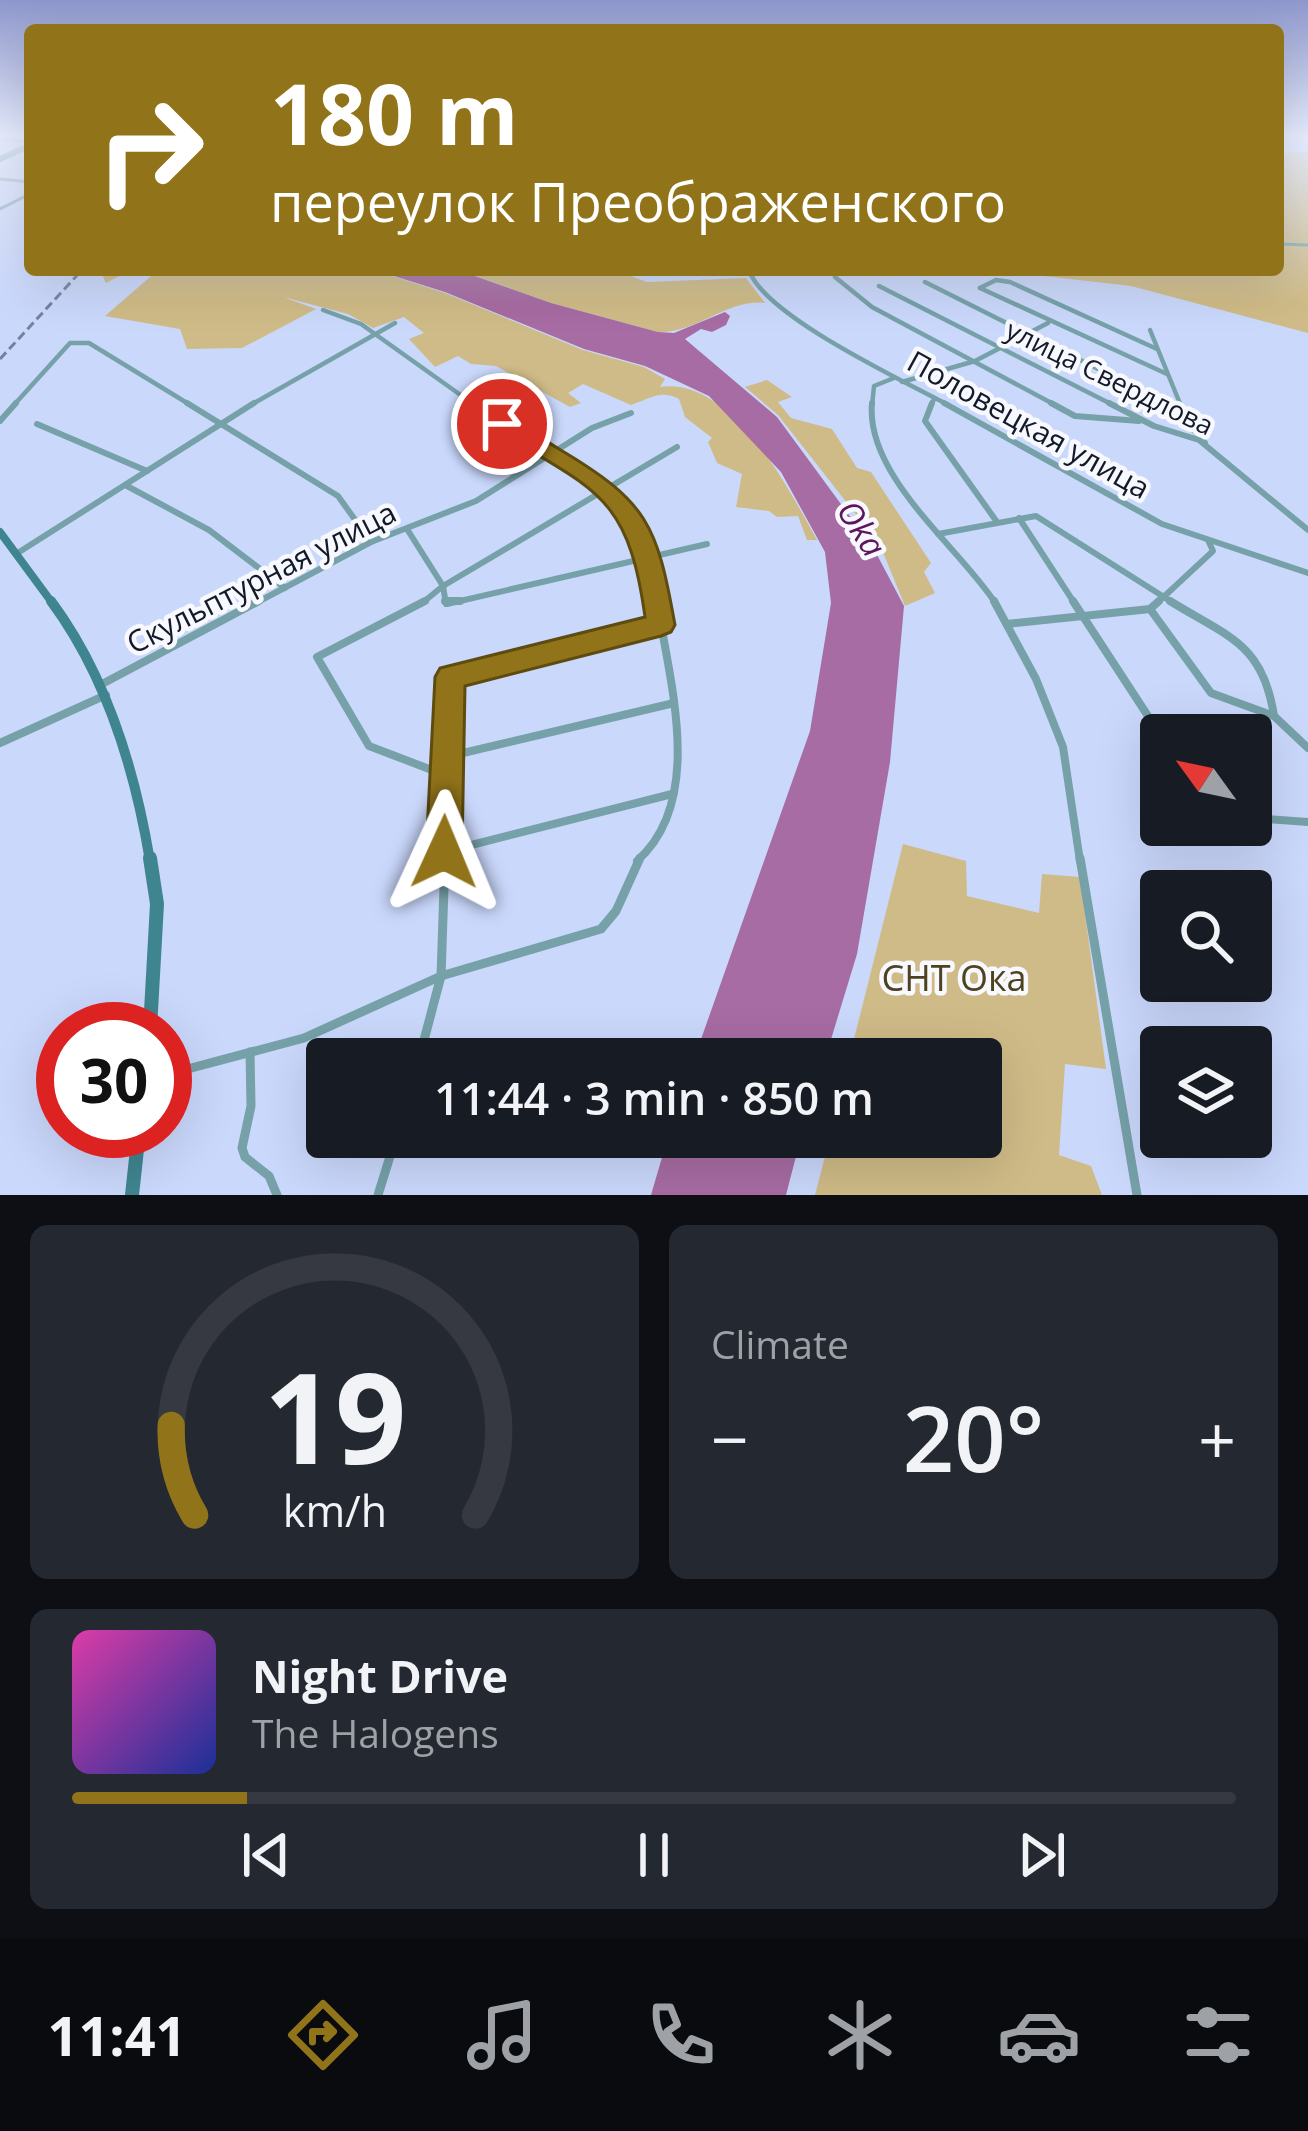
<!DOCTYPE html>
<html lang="en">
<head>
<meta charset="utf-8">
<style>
	body { margin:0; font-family:"Open Sans",sans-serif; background:#242831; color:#f1f3f6; height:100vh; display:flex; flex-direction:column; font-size:45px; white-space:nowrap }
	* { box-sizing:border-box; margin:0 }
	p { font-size:39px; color:#9ea1a6 }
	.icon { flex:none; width:66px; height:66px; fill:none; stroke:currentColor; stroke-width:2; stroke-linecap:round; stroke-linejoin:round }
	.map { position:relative; height:1195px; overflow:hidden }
	.sheet { display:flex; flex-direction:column; gap:30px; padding:30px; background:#0d0f14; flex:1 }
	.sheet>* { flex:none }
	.guide { position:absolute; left:24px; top:24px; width:1260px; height:252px; border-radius:12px; box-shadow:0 12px 48px #0002; background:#917319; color:#fff; overflow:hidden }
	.needle { width:78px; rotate:303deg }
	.buttons { position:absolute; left:1140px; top:714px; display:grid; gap:24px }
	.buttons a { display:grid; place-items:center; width:132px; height:132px; border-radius:12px; background:#171b24; box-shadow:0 12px 48px #0002; font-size:60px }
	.speed { position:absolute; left:36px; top:1002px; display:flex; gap:24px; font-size:60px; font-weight:700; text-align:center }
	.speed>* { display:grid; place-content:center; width:156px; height:156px; border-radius:50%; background:#171b24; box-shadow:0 12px 48px #0002; line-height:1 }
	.speed .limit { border:18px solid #d22; background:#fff; color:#111 }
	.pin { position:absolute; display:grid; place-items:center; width:102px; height:102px; color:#fff; margin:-51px; border:6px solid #fff; border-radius:50%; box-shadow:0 3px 12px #0007 }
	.me { position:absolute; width:132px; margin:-66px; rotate:1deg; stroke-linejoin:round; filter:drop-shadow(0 0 9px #0008) }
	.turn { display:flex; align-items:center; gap:42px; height:252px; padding:0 48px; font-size:54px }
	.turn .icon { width:156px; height:156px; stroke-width:2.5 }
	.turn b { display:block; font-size:84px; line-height:102px }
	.big { font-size:90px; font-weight:600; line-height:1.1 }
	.sheet .tile { flex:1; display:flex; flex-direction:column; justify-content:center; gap:18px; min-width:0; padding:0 42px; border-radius:18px; background:#242831 }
	.sheet .dial { align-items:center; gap:0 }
	.dial svg { height:312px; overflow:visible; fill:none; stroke:#363941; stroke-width:7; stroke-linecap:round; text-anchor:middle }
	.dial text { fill:#f1f3f6; stroke:none }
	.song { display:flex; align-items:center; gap:36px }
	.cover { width:144px; height:144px; border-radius:18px; background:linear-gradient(135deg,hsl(320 70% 55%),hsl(230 70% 35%)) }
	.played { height:12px; border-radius:6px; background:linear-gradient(90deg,#917319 15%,#363941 15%) }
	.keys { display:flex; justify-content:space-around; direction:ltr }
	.heat { display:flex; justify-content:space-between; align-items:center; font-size:66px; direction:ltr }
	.sheet .tiles { flex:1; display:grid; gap:30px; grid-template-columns:1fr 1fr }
	.tile:last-child { grid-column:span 2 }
	.trip { position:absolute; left:306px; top:1038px; width:696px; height:120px; border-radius:12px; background:#171b24; box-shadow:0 12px 48px #0002; font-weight:600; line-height:120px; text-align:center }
	.menu { display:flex; height:192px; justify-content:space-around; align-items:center; background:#090b0e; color:#9ea1a6 }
	.menu .icon { width:84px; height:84px }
	.menu .on { color:#917319 }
	.menu b { font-size:54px; color:#f1f3f6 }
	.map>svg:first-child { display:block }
</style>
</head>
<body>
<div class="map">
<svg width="1308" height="1195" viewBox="0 0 1308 1195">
	<rect width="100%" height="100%" fill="#cad8fc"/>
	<!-- green -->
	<g fill="#cfbb87">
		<path d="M1308,152v181l-177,-47 -87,-10 -5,-6h239v-117z"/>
		<path d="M100,270h274l71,23 138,57 61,17 21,12 -5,8c71,-10 128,100 157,153h-10l-9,-24 -21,1 -8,-6 -33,-4 6,-33 -25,-11 -9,-21 4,-4 -27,-21 -6,-18c-18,-10 -30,0 -48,6l-48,-21 -15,9 13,10 -11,4 -74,-41 -25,-2 -13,-8 -23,11 -26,-28 15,-6 -20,-16 -31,11 -25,-14 -65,-17 33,12 -74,39 -55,1 -7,-20 -75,-13 52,-45 -34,3 -17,9z"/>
		<path d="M459,270h155l33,12 99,-4 19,25c-36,-5 -70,31 -107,29l-107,-29z"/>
		<path d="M767,380l25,17 -14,5 13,16 41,11 25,39 14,4 60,91 -7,9 11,21 -30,13 -25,-61 -102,-130 -33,-28z"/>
		<path d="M903,844l63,17 1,35 72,17 3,-39 38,3 26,192 -41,-5 -6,91 32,11 11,29h-287l15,-58h151v-78h-132z"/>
	</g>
	<!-- water -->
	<g fill="#a76ca3">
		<path d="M375,270h83l93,33 107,29 16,1 51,-21 5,4 -4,9 -14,7 -11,-3 -16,10 92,78 97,132 30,57 -14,156 -33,192 -32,105h-131l116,-328 21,-128 -6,-51 -44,-80 -72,-76 -64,-30 -61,-17 -139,-57z"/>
		<path d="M668,1137h133l-15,58h-135z"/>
	</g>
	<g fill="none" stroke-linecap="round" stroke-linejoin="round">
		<!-- minor-far4 -->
		<g stroke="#76a1a8" stroke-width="3">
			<path d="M0,179l30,3"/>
			<path d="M0,209l30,-15"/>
			<path d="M1278,244l30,1"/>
		</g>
		<!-- minor-far3 -->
		<g stroke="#76a1a8" stroke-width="4.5">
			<path d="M835,277l37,30 185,99"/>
			<path d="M925,282l247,124"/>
			<path d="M879,286l236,120"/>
			<path d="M980,288l187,86"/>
			<path d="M980,288l16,-8 14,2 147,67"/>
			<path d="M323,310l38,14 115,82"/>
			<path d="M1150,330l31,76"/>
			<path d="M902,382l73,-21 73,-38"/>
			<path d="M13,406l57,-63h19l103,63"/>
			<path d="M249,406l146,-83"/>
			<path d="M872,406l2,-20 20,-8"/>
			<path d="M931,406l3,-7"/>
		</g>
		<!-- minor-far2 -->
		<g stroke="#76a1a8" stroke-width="6">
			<path d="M187,403l151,93 33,46"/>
			<path d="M472,403c95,69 165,69 185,201"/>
			<path d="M872,403c-7,73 88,145 124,201"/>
			<path d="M932,403l-7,18 72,101"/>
			<path d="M1051,403l24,13 64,5"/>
			<path d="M1109,403l45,23 45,14 109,90"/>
			<path d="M1166,403l16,8"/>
			<path d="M1179,403l8,19 18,21"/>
			<path d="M0,421l16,-18"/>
			<path d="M37,424l110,47"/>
			<path d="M127,486l82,44 76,58"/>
			<path d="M1019,518l56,86"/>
			<path d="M407,529l36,57 3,18"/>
			<path d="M938,534l98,-18 139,88"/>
			<path d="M16,554l238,-151"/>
			<path d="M254,604l117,-62 105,-41 116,-73 39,-15"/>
			<path d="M421,604l22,-18 234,-139"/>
			<path d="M447,604l260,-60"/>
			<path d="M1156,604l57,-53 -5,-11"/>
		</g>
		<!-- minor-far1 -->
		<g stroke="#76a1a8" stroke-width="8">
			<path d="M425,601l-108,56 52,89 76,29"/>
			<path d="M445,601h15"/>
			<path d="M994,601l42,78 27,68 17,114"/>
			<path d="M1073,601l88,135"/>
			<path d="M1170,601c58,36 93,42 104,115"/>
			<path d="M1150,609l61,84 63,23 34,32"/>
			<path d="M1007,624l143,-15 9,-8"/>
			<path d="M102,684l157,-83"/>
			<path d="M0,743l106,-48"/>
			<path d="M446,757l228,-54"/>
			<path d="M1251,818l57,4"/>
			<path d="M444,852l228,-58"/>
			<path d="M444,861l6,-184 210,-52"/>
			<path d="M637,861c69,-61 32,-181 20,-260"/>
		</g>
		<!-- minor -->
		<g stroke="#76a1a8" stroke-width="9">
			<path d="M1080,858l57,337"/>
			<path d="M250,1052l1,54 -9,42 3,9 24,19 8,19"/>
			<path d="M419,1059l22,-83 4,-118"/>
			<path d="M165,1075l139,-37 137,-62 160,-47 15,-18 24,-53"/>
			<path d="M378,1195l18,-58"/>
		</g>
		<!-- tertiary-far1 -->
		<path stroke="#76a1a8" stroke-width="4.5" d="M749,270c15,46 155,111 201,136"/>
		<!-- tertiary -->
		<path stroke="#76a1a8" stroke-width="6" d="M944,403l218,121 146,49"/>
		<!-- secondary-far3 -->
		<path stroke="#3f8590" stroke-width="4.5" d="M0,139l30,2"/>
		<!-- secondary-far2 -->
		<path stroke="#3f8590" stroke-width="8" d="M0,532l53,72"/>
		<!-- secondary-far1 -->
		<path stroke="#3f8590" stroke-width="10" d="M51,601c55,74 84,169 99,260"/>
		<!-- secondary -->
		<g stroke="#3f8590" stroke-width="14">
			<path d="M150,858l7,46 -7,125"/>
			<path d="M132,1195l7,-64"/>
		</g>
		<!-- primary -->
		<path stroke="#256e79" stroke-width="6" d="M0,159l30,-14"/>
		<!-- rail -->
		<path stroke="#77819c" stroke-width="3" stroke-dasharray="9 4.5" stroke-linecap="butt" d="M0,359l82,-89"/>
	</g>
	<!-- sky -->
	<linearGradient id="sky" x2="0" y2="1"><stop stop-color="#8e97cc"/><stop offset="0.45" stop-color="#e7edfe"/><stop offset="1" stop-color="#e7edfe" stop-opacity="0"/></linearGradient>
	<rect width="1308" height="304" fill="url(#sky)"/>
	<!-- route -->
	<path fill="#917319" stroke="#5e4b10" stroke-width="3" d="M502,418c20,6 39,20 57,31 89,53 98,75 116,176l-4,7 -10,4 -196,50 -3,166 -5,13 -13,5 -13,-5 -5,-13 9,-175 5,-9 205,-51c-17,-125 -51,-126 -150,-188l-4,-5z"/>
	<g text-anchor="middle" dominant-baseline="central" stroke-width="9" stroke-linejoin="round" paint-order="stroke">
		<!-- far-street labels -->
		<g font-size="27" fill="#141929" stroke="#f7f9fe">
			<text transform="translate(1110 377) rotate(26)">улица Свердлова</text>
		</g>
		<!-- street labels -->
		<g font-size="30" fill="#141929" stroke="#f7f9fe">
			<text transform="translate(1029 424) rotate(29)">Половецкая улица</text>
			<text transform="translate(261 577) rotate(-27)">Скульптурная улица</text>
		</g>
		<!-- water labels -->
		<g font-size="33" font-style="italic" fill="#5f155d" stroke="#f7f9fe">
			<text transform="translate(862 528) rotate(57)">Oka</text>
		</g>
		<!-- near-park labels -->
		<g font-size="36" fill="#4f421f" stroke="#f7f9fe">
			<text x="954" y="977">СНТ Ока</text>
		</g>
	</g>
</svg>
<div class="buttons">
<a><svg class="needle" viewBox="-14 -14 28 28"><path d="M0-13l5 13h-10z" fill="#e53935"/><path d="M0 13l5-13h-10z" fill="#9ea1a6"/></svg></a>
<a><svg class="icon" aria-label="search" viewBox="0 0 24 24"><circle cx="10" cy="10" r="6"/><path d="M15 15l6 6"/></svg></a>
<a><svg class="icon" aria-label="layers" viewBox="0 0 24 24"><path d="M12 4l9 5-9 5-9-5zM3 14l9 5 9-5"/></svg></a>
</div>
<div class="speed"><div class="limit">30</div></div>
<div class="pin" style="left:502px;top:424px;background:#d93025"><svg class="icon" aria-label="arrive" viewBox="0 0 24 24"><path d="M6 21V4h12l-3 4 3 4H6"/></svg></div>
<svg class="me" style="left:444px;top:852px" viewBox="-20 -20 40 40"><path d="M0-17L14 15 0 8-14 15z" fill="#917319" stroke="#fff" stroke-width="4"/></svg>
<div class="trip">11:44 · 3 min · 850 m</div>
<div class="guide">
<div class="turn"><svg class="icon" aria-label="right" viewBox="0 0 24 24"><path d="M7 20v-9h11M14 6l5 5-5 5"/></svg><div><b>180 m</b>переулок Преображенского</div></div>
</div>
</div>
<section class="sheet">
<div class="tiles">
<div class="tile dial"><svg viewBox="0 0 100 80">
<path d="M14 69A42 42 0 1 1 86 69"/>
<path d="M14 69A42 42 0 0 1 8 46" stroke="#917319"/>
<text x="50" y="56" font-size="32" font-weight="700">19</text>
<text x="50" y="72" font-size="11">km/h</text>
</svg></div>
<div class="tile"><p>Climate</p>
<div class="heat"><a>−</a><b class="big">20°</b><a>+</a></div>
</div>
<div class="tile">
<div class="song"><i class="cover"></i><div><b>Night Drive</b><p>The Halogens</p></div></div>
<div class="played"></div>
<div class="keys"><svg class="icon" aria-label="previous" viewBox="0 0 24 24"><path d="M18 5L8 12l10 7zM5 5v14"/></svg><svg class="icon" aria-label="pause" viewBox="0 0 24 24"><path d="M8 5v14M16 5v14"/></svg><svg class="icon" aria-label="next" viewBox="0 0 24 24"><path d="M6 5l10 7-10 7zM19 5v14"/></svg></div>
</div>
</div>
</section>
<nav class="menu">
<b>11:41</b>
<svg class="icon on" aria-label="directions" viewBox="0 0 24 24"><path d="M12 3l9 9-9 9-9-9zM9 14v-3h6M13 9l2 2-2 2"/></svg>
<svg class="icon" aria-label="music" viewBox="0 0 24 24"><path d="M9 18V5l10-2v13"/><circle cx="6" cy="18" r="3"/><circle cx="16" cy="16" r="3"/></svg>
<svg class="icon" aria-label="phone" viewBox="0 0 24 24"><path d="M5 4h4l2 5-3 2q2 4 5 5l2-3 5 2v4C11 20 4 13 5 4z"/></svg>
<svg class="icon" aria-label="climate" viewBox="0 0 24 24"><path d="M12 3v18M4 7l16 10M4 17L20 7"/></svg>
<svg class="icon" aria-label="car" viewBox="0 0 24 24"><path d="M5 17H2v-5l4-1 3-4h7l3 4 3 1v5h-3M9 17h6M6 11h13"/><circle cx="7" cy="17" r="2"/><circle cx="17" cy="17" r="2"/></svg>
<svg class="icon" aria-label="filters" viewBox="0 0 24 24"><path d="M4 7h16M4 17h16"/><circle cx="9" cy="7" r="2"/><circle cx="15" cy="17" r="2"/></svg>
</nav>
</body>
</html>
